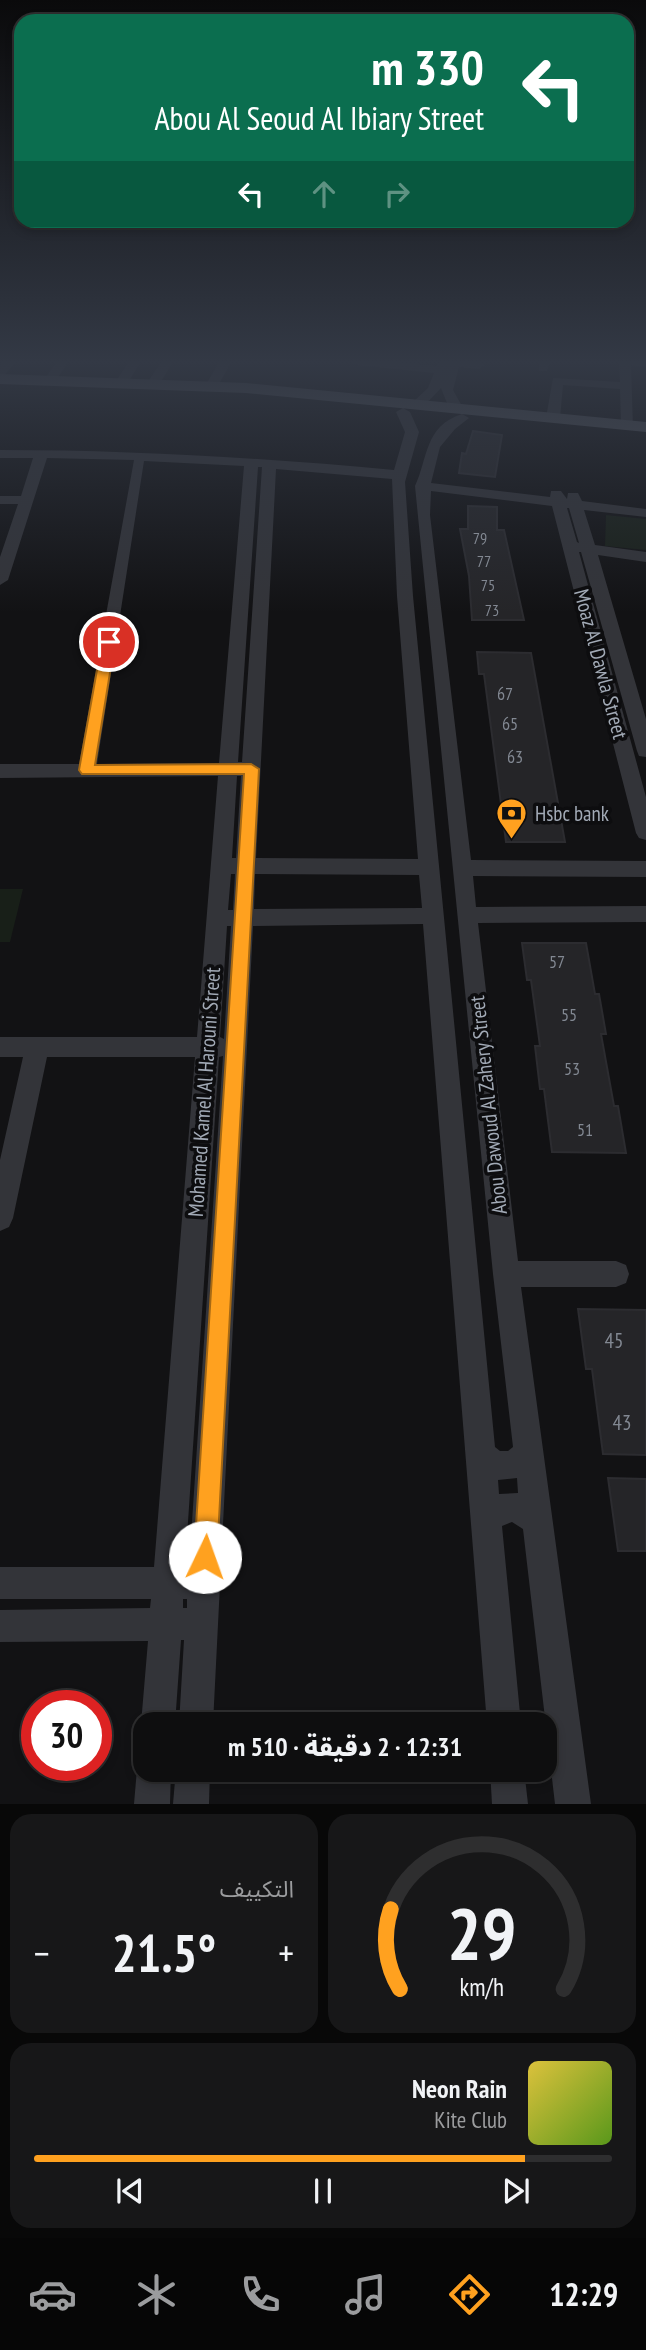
<!DOCTYPE html>
<html lang="ar">
<head>
<meta charset="utf-8">
<style>
	body { margin:0; font-family:"PT Sans Narrow","Noto Sans Arabic",sans-serif; background:#171718; color:#f1f3f6; direction:rtl; height:100vh; display:flex; flex-direction:column; font-size:26px; white-space:nowrap }
	* { box-sizing:border-box; margin:0 }
	p { font-size:23px; color:#9b9c9e }
	.icon { flex:none; width:38px; height:38px; fill:none; stroke:currentColor; stroke-width:2; stroke-linecap:round; stroke-linejoin:round }
	.map { position:relative; height:1804px; overflow:hidden; direction:ltr }
	.details { display:flex; flex-direction:column; gap:10px; padding:10px; background:#080808; flex:1 }
	.details>* { flex:none }
	.hud { position:absolute; left:14px; top:14px; width:620px; height:214px; border-radius:21px; box-shadow:0 4px 10px #0003,0 0 0 2px #2e2e2f; direction:rtl; background:#0b6e4f; color:#fff; overflow:hidden }
	.speed { position:absolute; left:21px; top:1690px; display:flex; gap:14px; font-size:35px; font-weight:700; text-align:center }
	.speed>* { display:grid; place-content:center; width:91px; height:91px; border-radius:50%; background:#0e0e0f; box-shadow:0 4px 10px #0003,0 0 0 2px #2e2e2f; line-height:1 }
	.speed .limit { border:10px solid #d22; background:#fff; color:#111 }
	.pin { position:absolute; display:grid; place-items:center; width:60px; height:60px; color:#fff; margin:-30px; border:4px solid #fff; border-radius:50%; box-shadow:0 2px 7px #0007 }
	.me { position:absolute; width:77px; margin:-38px; rotate:3deg; stroke-linejoin:round; filter:drop-shadow(0 0 5px #0008) }
	.turn { display:flex; align-items:center; gap:24px; height:147px; padding:0 35px; font-size:32px }
	.turn .icon { width:91px; height:91px; stroke-width:2.5 }
	.turn b { display:block; font-size:49px; line-height:60px }
	.lanes { display:flex; align-items:center; height:66px; padding:0 35px; background:#0003; justify-content:center; gap:35px; direction:ltr }
	.lanes .off { opacity:.35 }
	.big { font-size:52px; font-weight:800; line-height:1.1 }
	.details .widget { flex:1; display:flex; flex-direction:column; justify-content:center; gap:10px; min-width:0; padding:0 24px; border-radius:21px; background:#171718 }
	.details .dial { align-items:center; gap:0 }
	.dial svg { height:182px; overflow:visible; fill:none; stroke:#2e2e2f; stroke-width:7; stroke-linecap:round; text-anchor:middle }
	.dial text { fill:#f1f3f6; stroke:none }
	.song { display:flex; align-items:center; gap:21px }
	.cover { width:84px; height:84px; border-radius:10px; background:linear-gradient(135deg,hsl(50 70% 55%),hsl(90 70% 35%)) }
	.played { height:7px; border-radius:4px; background:linear-gradient(90deg,#ffa11f 85%,#2e2e2f 85%) }
	.keys { display:flex; justify-content:space-around; direction:ltr }
	.heat { display:flex; justify-content:space-between; align-items:center; font-size:38px; direction:ltr }
	.details .tiles { flex:1; display:grid; gap:10px; grid-template-columns:1fr 1fr }
	.widget:last-child { grid-column:span 2 }
	.trip { position:absolute; left:133px; top:1712px; width:424px; height:70px; border-radius:21px; background:#0e0e0f; box-shadow:0 4px 10px #0003,0 0 0 2px #2e2e2f; font-weight:800; line-height:70px; text-align:center; direction:rtl }
	.dock { display:flex; height:112px; justify-content:space-around; align-items:center; background:#060606; color:#9b9c9e }
	.dock .icon { width:49px; height:49px }
	.dock .active { color:#ffa11f }
	.dock b { font-size:32px; color:#f1f3f6 }
	.map>svg:first-child { display:block }
</style>
</head>
<body>
<div class="map">
<svg width="646" height="1804" viewBox="0 0 646 1804">
	<rect width="100%" height="100%" fill="#121214"/>
	<!-- green -->
	<g fill="#181f18">
		<path d="M606,515l40,4v31l-41,-4z"/>
		<path d="M0,889h23l-13,53h-10z"/>
	</g>
	<!-- building -->
	<g fill="#252528" stroke="#2c2c30" stroke-width="2">
		<path d="M473,431l29,4 -7,42 -36,-4 3,-20 4,1z"/>
		<path d="M468,506l29,1v23h7l20,90h-52l-3,-44 -9,-47h8z"/>
		<path d="M477,652l54,1 34,189h-59l-22,-168h-5z"/>
		<path d="M522,943h64l9,51h4l7,40h-5l13,72h4l8,47 -74,-1 -8,-63h-4l-5,-43h5l-9,-66h-4z"/>
		<path d="M578,1309l68,1v145l-43,-1 -11,-85h-6z"/>
		<path d="M608,1478l38,1v72h-28z"/>
	</g>
	<g fill="none" stroke-linecap="round" stroke-linejoin="round">
		<!-- minor -->
		<g fill="#333439" fill-rule="evenodd">
			<path d="M4,361h12l-12,15 -4,1v-12z"/>
			<path d="M57,361h12l-15,22h-8l-2,-3z"/>
			<path d="M129,361h12l-15,25h-10l-1,-3z"/>
			<path d="M162,361h12l-16,25h-10l-1,-3z"/>
			<path d="M220,361h12l-16,28h-10l-1,-3z"/>
			<path d="M351,361h39l47,5 2,-5h40l6,4 -6,4 -20,-2 -6,23 10,18 -7,4 -7,-4 -8,-20 -18,19h-10l-2,-3 17,-16 6,-15 -77,-8z"/>
			<path d="M539,361h12l-4,10h-8z"/>
			<path d="M619,361h27v6l-15,-2 2,63 -5,1 -7,-4 -1,-36 -57,-4 -3,33 -2,3h-10l-2,-3 7,-40 67,4z"/>
			<path d="M403,408l7,4 9,20 -14,50 8,114 82,851 5,4h8l5,-4 -20,-173 -78,-788c13,-27 9,-60 47,-72l7,4 -14,11 -15,18 -9,36 119,14 1,-6h10l6,8 1,-6h10l4,8 64,8v8l-62,-7 11,35 51,7v10l-48,-7 48,164v38l-7,-1 -2,-5 -56,-199h-2l67,245v43l-7,-2 -3,-5 -84,-327 -121,-15 -1,24 41,345 175,1v16l-173,-1 3,31 170,-1v16l-168,1 40,338h98l10,4 3,9 -3,9 -10,4h-95l70,517h-36l-32,-275 -11,-7 -10,4 19,198h-34l-64,-800 -170,2 -40,798h-34l5,-84h-3l-6,84h-30v10l-4,-10 7,-83 -148,1v-32l150,-2 1,-9h-151v-32h154l41,-510h-148l-34,161 -4,9 -9,4v-71l23,-103h-23v-20h197l21,-261 -218,2v-14h79l55,-304 -87,-2 -39,122 -8,5v-28l18,-53h-18v-8h21l12,-38h-33v-8c133,0 263,8 394,20l11,-38 -9,-20zM144,461l100,5 -25,297 -122,1zM258,467h4l-20,295h-4zM276,469l116,10 5,117 21,263 -162,-1zM567,508h2l10,35 -2,-1zM237,776h4l-5,82h-4zM231,874h4l-2,36h-5zM255,874l164,1 3,33 -168,1zM227,926h4l-7,113 -4,-2zM223,1056l-34,511h-4l34,-510zM517,1478l1,15 -19,1 -1,-14zM183,1599h4v9h-4z"/>
			<path d="M145,1755v14h26l-1,35h-36l3,-35 5,-12z"/>
			<path d="M176,1769h34l-1,35h-36z"/>
			<path d="M490,1769h34l4,35h-36z"/>
		</g>
		<!-- major -->
		<path fill="#4e5158" fill-rule="evenodd" d="M0,374l246,9 400,39v10l-400,-39 -246,-9z"/>
	</g>
	<!-- sky -->
	<linearGradient id="sky" x2="0" y2="1"><stop stop-color="#0a0a0b"/><stop offset="0.59" stop-color="#333945"/><stop offset="1" stop-color="#333945" stop-opacity="0"/></linearGradient>
	<rect width="646" height="613" fill="url(#sky)"/>
	<!-- route -->
	<path fill="#ffa11f" stroke="#a66914" stroke-width="2" d="M109,638l6,4 -20,123 156,-1 8,5 -42,788 -3,8 -9,4 -8,-4 -3,-8 50,-783h-162l-3,-4 23,-128z"/>
	<!-- icons -->
	<defs>
		<symbol id="bank-pin" viewBox="-11 -11 22 30"><path d="M0 17L-7.5 6A9.5 9.5 0 1 1 7.5 6Z" fill="#ffa11f" stroke="#0d0d0f"/><path d="M-6-4H6V4H-6ZM0-2.3a2.3 2.3 0 1 0 0 4.6a2.3 2.3 0 1 0 0-4.6Z" fill="#111"/></symbol>
	</defs>
	<g fill-rule="evenodd">
		<use href="#bank-pin" x="494" y="796" width="35" height="47"/>
	</g>
	<g text-anchor="middle" dominant-baseline="central" stroke-width="7" stroke-linejoin="round" paint-order="stroke">
		<!-- far-number labels -->
		<g font-size="16" fill="#828892">
			<text x="480" y="538">79</text>
			<text x="484" y="561">77</text>
			<text x="488" y="585">75</text>
			<text x="492" y="610">73</text>
		</g>
		<!-- number labels -->
		<g font-size="18" fill="#828892">
			<text x="505" y="693">67</text>
			<text x="510" y="723">65</text>
			<text x="515" y="756">63</text>
			<text x="557" y="961">57</text>
			<text x="569" y="1014">55</text>
			<text x="572" y="1068">53</text>
			<text x="585" y="1129">51</text>
		</g>
		<!-- street labels -->
		<g font-size="21" fill="#a2aab6" stroke="#0d0d0f">
			<text transform="translate(601 664) rotate(75)">Moaz Al Dawla Street</text>
			<text transform="translate(204 1092) rotate(-86)">Mohamed Kamel Al Harouni Street</text>
			<text transform="translate(488 1105) rotate(-96)">Abou Dawoud Al Zahery Street</text>
		</g>
		<!-- poi labels -->
		<g font-size="21" fill="#a2aab6" stroke="#0d0d0f" text-anchor="start">
			<text x="535" y="813">Hsbc bank</text>
		</g>
		<!-- near-number labels -->
		<g font-size="21" fill="#828892">
			<text x="614" y="1340">45</text>
			<text x="622" y="1422">43</text>
		</g>
	</g>
</svg>
<div class="speed"><div class="limit">30</div></div>
<div class="pin" style="left:109px;top:642px;background:#d93025"><svg class="icon" aria-label="arrive" viewBox="0 0 24 24"><path d="M6 21V4h12l-3 4 3 4H6"/></svg></div>
<svg class="me" style="left:205px;top:1557px" viewBox="-20 -20 40 40"><circle r="19" fill="#fff"/><path d="M0-13L10 11 0 6-10 11z" fill="#ffa11f"/></svg>
<div class="trip">12:31 · 2 دقيقة · 510 m</div>
<div class="hud">
<div class="turn"><svg class="icon" aria-label="left" viewBox="0 0 24 24"><path d="M17 20v-9H6M10 6l-5 5 5 5"/></svg><div><b>330 m</b>Abou Al Seoud Al Ibiary Street</div></div>
<div class="lanes"><svg class="icon" aria-label="left" viewBox="0 0 24 24"><path d="M17 20v-9H6M10 6l-5 5 5 5"/></svg><svg class="icon off" aria-label="ahead" viewBox="0 0 24 24"><path d="M12 20V5M6 11l6-6 6 6"/></svg><svg class="icon off" aria-label="right" viewBox="0 0 24 24"><path d="M7 20v-9h11M14 6l5 5-5 5"/></svg></div>
</div>
</div>
<section class="details">
<div class="tiles">
<div class="widget dial"><svg viewBox="0 0 100 80">
<path d="M14 69A42 42 0 1 1 86 69"/>
<path d="M14 69A42 42 0 0 1 10 34" stroke="#ffa11f"/>
<text x="50" y="56" font-size="32" font-weight="700">29</text>
<text x="50" y="72" font-size="11">km/h</text>
</svg></div>
<div class="widget"><p>التكييف</p>
<div class="heat"><a>−</a><b class="big">21.5°</b><a>+</a></div>
</div>
<div class="widget">
<div class="song"><i class="cover"></i><div><b>Neon Rain</b><p>Kite Club</p></div></div>
<div class="played"></div>
<div class="keys"><svg class="icon" aria-label="previous" viewBox="0 0 24 24"><path d="M18 5L8 12l10 7zM5 5v14"/></svg><svg class="icon" aria-label="pause" viewBox="0 0 24 24"><path d="M8 5v14M16 5v14"/></svg><svg class="icon" aria-label="next" viewBox="0 0 24 24"><path d="M6 5l10 7-10 7zM19 5v14"/></svg></div>
</div>
</div>
</section>
<nav class="dock">
<b>12:29</b>
<svg class="icon active" aria-label="directions" viewBox="0 0 24 24"><path d="M12 3l9 9-9 9-9-9zM9 14v-3h6M13 9l2 2-2 2"/></svg>
<svg class="icon" aria-label="music" viewBox="0 0 24 24"><path d="M9 18V5l10-2v13"/><circle cx="6" cy="18" r="3"/><circle cx="16" cy="16" r="3"/></svg>
<svg class="icon" aria-label="phone" viewBox="0 0 24 24"><path d="M5 4h4l2 5-3 2q2 4 5 5l2-3 5 2v4C11 20 4 13 5 4z"/></svg>
<svg class="icon" aria-label="climate" viewBox="0 0 24 24"><path d="M12 3v18M4 7l16 10M4 17L20 7"/></svg>
<svg class="icon" aria-label="car" viewBox="0 0 24 24"><path d="M5 17H2v-5l4-1 3-4h7l3 4 3 1v5h-3M9 17h6M6 11h13"/><circle cx="7" cy="17" r="2"/><circle cx="17" cy="17" r="2"/></svg>
</nav>
</body>
</html>
